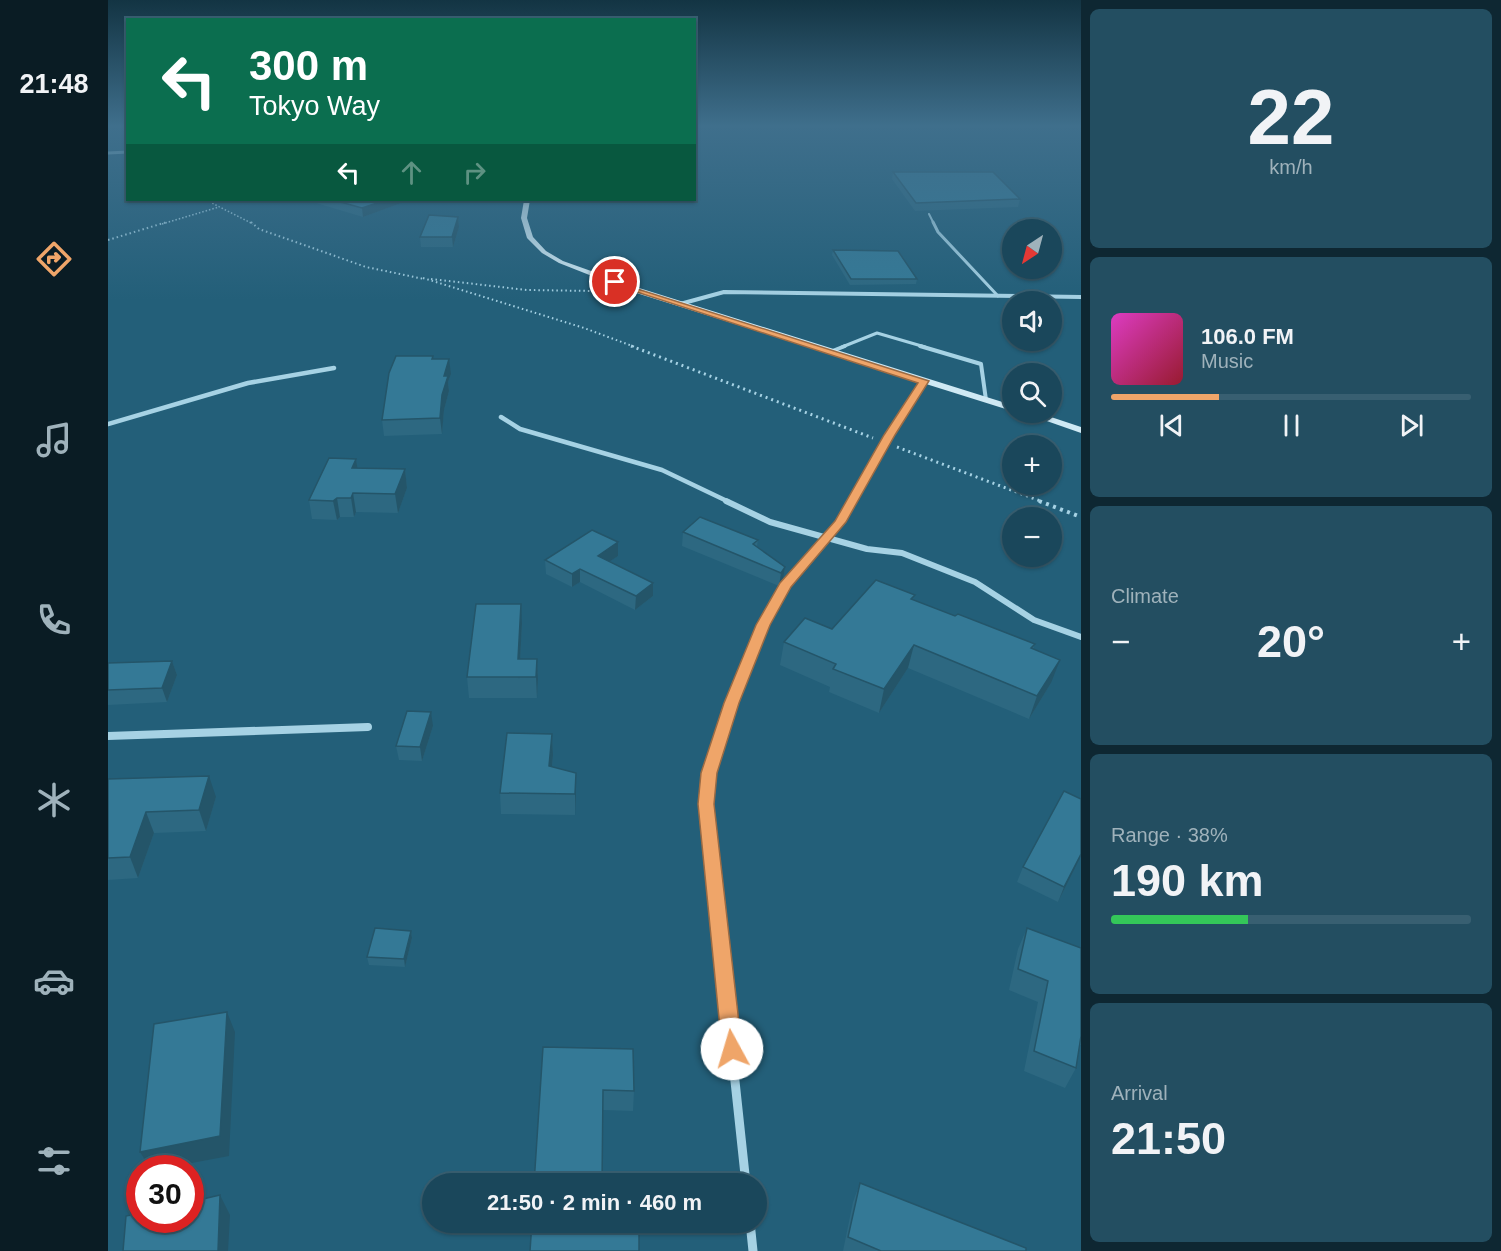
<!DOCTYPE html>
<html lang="en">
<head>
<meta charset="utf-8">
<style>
	body { margin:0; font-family:Helvetica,sans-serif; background:#234e61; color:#f1f3f6; height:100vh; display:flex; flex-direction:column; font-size:22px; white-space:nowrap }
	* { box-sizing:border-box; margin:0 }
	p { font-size:20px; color:#9fb2bb }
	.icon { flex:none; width:33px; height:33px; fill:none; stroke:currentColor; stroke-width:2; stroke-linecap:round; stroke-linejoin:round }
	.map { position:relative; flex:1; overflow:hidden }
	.sheet { display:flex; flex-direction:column; gap:9px; padding:9px; background:#0e2732; width:420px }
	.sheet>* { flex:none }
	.hud { position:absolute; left:18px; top:18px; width:570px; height:183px; border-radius:0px; box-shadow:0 2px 4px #0004,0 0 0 2px #385f71; background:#0b6e4f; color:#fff; overflow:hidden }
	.needle { width:39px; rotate:216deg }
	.tools { position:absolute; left:894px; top:219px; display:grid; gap:12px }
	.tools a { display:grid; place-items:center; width:60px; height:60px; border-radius:50%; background:#1a475b; box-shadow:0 2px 4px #0004,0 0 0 2px #385f71; font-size:30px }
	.speed { position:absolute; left:18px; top:1155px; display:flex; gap:12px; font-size:30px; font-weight:700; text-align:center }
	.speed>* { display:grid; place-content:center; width:78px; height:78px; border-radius:50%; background:#1a475b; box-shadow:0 2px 4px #0004,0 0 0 2px #385f71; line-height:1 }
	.speed .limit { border:9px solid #d22; background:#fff; color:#111 }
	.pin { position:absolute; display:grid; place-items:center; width:51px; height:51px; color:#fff; margin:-26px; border:3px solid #fff; border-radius:50%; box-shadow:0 2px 6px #0007 }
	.me { position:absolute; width:66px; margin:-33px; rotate:354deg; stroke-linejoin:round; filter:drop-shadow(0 0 4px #0008) }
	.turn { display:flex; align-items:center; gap:21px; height:126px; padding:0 24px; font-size:27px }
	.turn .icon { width:78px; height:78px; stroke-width:2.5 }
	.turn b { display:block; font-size:42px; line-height:51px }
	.lanes { display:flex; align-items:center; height:57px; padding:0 24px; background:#0003; justify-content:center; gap:30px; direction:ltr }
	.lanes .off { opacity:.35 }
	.big { font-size:45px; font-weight:700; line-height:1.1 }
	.sheet .tile { flex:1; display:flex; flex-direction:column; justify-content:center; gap:9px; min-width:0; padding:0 21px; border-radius:9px; background:#234e61 }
	.sheet .dial { align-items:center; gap:0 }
	.dial b { font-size:78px; line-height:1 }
	.song { display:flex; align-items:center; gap:18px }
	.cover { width:72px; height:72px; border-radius:9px; background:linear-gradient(135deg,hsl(310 70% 55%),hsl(350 70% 35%)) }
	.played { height:6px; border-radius:3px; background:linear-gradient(90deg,#efa569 30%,#385f71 30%) }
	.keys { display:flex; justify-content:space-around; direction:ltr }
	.heat { display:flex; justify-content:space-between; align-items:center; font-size:33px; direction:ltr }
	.charge { height:9px; border-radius:4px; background:linear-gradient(90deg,#34c759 38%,#385f71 0) }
	.trip { position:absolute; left:314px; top:1173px; width:345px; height:60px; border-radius:30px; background:#1a475b; box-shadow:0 2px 4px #0004,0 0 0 2px #385f71; font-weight:700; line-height:60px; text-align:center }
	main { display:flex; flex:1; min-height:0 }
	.tabs { display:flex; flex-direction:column; width:108px; justify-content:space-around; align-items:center; background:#0a1c24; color:#9fb2bb }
	.tabs .icon { width:42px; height:42px }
	.tabs .active { color:#efa569 }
	.tabs b { font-size:27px; color:#f1f3f6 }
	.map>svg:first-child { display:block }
</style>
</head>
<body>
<main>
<nav class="tabs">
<b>21:48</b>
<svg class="icon active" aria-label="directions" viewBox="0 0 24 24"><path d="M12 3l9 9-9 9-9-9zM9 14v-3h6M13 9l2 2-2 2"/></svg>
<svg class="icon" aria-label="music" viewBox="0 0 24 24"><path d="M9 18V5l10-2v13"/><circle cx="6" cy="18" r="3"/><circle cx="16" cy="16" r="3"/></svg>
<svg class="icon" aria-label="phone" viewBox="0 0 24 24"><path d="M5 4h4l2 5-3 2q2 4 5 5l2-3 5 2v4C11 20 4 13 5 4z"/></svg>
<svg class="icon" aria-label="climate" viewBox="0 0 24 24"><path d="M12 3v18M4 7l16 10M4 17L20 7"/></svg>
<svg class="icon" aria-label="car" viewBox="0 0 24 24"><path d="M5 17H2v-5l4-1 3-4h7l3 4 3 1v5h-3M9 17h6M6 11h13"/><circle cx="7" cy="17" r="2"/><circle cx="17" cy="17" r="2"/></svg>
<svg class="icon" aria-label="filters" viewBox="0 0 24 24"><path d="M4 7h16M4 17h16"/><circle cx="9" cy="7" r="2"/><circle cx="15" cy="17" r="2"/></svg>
</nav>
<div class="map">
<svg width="973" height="1251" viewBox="0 0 973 1251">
	<rect width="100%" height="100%" fill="#235f79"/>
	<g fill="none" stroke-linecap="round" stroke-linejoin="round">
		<!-- path-far3 -->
		<g stroke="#a6d2e4" stroke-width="1.5" stroke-dasharray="1.5 2" stroke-linecap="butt">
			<path d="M98,200l47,24"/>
			<path d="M54,224l57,-17"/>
		</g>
		<!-- path-far2 -->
		<g stroke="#a6d2e4" stroke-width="2" stroke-dasharray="1.5 3" stroke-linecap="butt">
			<path d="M143,222l8,7 107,38 58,12"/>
			<path d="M0,240l59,-18"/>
			<path d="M315,278l161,50 51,19"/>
			<path d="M323,279l96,11 67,1"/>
		</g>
		<!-- path-far1 -->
		<g stroke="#a6d2e4" stroke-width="3" stroke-dasharray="2 4" stroke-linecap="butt">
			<path d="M523,346l242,92"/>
			<path d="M789,447l146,55"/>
		</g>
		<!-- path -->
		<path stroke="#a6d2e4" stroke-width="4" stroke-dasharray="3 4.5" stroke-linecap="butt" d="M931,501l42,16"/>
		<!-- lane-far2 -->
		<path stroke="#a6d2e4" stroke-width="2" d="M821,214l5,10"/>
		<!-- lane-far1 -->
		<g stroke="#a6d2e4" stroke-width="3">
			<path d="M825,222l5,10 60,64"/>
			<path d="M734,347l35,-14 48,14"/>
		</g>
		<!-- lane -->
		<g stroke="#a6d2e4" stroke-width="4">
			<path d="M812,346l61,18 5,36"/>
			<path d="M722,352l15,-6"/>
		</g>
		<!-- street-far5 -->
		<path stroke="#a6d2e4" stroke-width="3" d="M0,153l20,-1"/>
		<!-- street-far4 -->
		<path stroke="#a6d2e4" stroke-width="4" d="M572,304l44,-12 357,5"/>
		<!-- street-far3 -->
		<g stroke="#a6d2e4" stroke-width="4.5">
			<path d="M393,417l19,12 142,41 67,32"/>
			<path d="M0,424l140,-41 86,-15"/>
			<path d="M744,502l37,-67 35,-54"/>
		</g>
		<!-- street-far2 -->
		<g stroke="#a6d2e4" stroke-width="6">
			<path d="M618,501l44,21 97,27 35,4 73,29 59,38 47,17"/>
			<path d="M626,698c15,-38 28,-76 50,-110 20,-32 50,-54 69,-87"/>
		</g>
		<!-- street-far1 -->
		<g stroke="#a6d2e4" stroke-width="8">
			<path d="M0,736l260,-9"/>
			<path d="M613,943l-15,-139 3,-31 26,-77"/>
		</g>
		<!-- street -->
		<g stroke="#a6d2e4" stroke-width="9">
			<path d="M612,941l26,243"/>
			<path d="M642,1222l3,29"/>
		</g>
		<!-- secondary -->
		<g fill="#cfe9f4" fill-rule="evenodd">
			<path d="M416,200h6l-3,18 6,19 13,14 17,10 73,26 376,118v6l-382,-120 -71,-28 -17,-10 -15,-15 -6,-20z"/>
			<path d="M913,412h15l45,15v6z"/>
		</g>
	</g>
	<!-- wall -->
	<g fill="#2d6881">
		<path d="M785,172l127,27 -2,8 -103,4 -23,-32z"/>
		<path d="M207,200h99v2h-10l-41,15 -47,-14z"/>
		<path d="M350,217l1,10 -6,20h-32l-1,-10z"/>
		<path d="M725,250l84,29 -1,5 -66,1 -18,-30z"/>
		<path d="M325,359l18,15 -3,8 1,9 -5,19 -2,24 -58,2 -2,-16z"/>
		<path d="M248,459l1,9 48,1 2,19 -9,25 -42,-1 -2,5h-14l-3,3 -25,-1 -3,-19z"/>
		<path d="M575,532l75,8 -1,6 28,21 -2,13 -4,6 -97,-40z"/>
		<path d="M510,556l-8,5 43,22v13l-18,14 -55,-28 -8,5 -26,-13 -1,-14z"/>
		<path d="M806,600l41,16 80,28 -2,5 18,34 -22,36 -121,-51 -29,45 -50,-21 1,-5 -50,-22 4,-23 48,-13z"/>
		<path d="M414,624l-2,35h17l1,20 -1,19h-68l-2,-21z"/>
		<path d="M64,661l5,14 -10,27 -59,3v-42z"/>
		<path d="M325,726l-11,35 -23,-1 -3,-14z"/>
		<path d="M444,734l1,21 -1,12 24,6 -1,42 -74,-1 -1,-21z"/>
		<path d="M0,779l108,18 -10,34 -52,2 -16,45 -30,2z"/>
		<path d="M973,799v57l-23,46 -41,-20 6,-15z"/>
		<path d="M919,928l54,20v97h-1l-4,23 -11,20 -41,-17 14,-69 -29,-12 9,-41z"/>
		<path d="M303,931l1,7 -7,29 -36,-2 -2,-8z"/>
		<path d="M435,1047l91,44 -1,20 -30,-1z"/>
		<path d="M752,1183l166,68h-183l10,-49z"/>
	</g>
	<!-- shaded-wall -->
	<g fill="#245569">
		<path d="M278,200h18v2l-41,15 -1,-9z"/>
		<path d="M350,217l1,10 -6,20 -1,-10z"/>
		<path d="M341,359l2,15 -3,8 1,9 -5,19 -2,24 -2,-16 4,-42z"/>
		<path d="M248,459l3,19 -7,-10z"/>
		<path d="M297,469l2,19 -9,25 -3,-19z"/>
		<path d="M245,493l3,19 -2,5 -3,-19z"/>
		<path d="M229,498l3,19 -3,3 -4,-19z"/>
		<path d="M510,542v14l-20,13v-13z"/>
		<path d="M677,567l-2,13 -4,6 2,-13z"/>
		<path d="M472,569v13l-8,5v-13z"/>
		<path d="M545,583v13l-18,14 1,-14z"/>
		<path d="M413,604l1,20 -3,55 -1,-20z"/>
		<path d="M806,645l-6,23 -29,45 5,-24z"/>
		<path d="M429,659l1,20 -1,19 -1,-21z"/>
		<path d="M952,660l-9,23 -22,36 8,-23z"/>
		<path d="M64,661l5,14 -10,27 -5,-14z"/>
		<path d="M323,712l2,14 -11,35 -2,-14z"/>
		<path d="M444,734l1,21 -3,32 -1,-21z"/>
		<path d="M468,773v21l-1,21v-21z"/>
		<path d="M101,776l7,21 -10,34 -7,-21z"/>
		<path d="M38,812l8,21 -16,45 -8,-21z"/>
		<path d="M973,854v2l-23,46 6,-15z"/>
		<path d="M303,931l1,7 -7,29 -1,-8z"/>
		<path d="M119,1012l8,20 -6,124 -64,12h-15l-10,-16z"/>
		<path d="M112,1195l10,20 -2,36h-10z"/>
	</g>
	<!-- building -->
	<g fill="#347996" stroke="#245569" stroke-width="1.5">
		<path d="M785,172h100l27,27 -104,4z"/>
		<path d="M225,200h53l-24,8z"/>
		<path d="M321,215l29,2 -6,20h-32z"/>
		<path d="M725,250l65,1 19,28h-66z"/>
		<path d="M288,356h37l-1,3h17l-5,17h4l-6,19 -2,23 -58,2 7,-47z"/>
		<path d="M221,458l27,1 -4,9 53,1 -10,25 -42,-1 -2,5h-14l-4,3 -24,-1z"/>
		<path d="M592,517l58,23 -5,4 32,23 -4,6 -98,-41z"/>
		<path d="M484,530l26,12 -20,14 55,27 -17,13 -56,-27 -8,5 -27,-14z"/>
		<path d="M768,580l39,15 -4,4 44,17 3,-2 77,30 -4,4 29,12 -23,36 -123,-51 -30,44 -51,-20 3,-5 -52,-22 21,-24 27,11z"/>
		<path d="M368,604h45l-3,55h19l-1,18h-69z"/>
		<path d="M64,661l-10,27 -54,2v-27z"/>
		<path d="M299,711l24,1 -11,35 -24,-1z"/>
		<path d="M399,733l45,1 -3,32 27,7 -1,21 -75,-1z"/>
		<path d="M101,776l-10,34 -53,2 -16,45 -22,1v-79z"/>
		<path d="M956,791l17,8v55l-17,33 -41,-20z"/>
		<path d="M267,928l36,3 -7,28 -37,-2z"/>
		<path d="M919,928l54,20v88l-5,32 -42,-17 14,-70 -30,-12z"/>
		<path d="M119,1012l-7,124 -80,16 14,-128z"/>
		<path d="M435,1047l90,2 1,42 -31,-1 -1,94h-68z"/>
		<path d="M752,1183l166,65v3h-145l-33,-14z"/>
		<path d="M112,1195l-2,56h-95l3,-35 14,-3v7h50v-18z"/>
		<path d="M424,1222h107v29h-109z"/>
	</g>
	<!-- sky -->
	<linearGradient id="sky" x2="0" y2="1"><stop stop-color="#133443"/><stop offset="0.42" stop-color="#3f6f8c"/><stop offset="1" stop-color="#3f6f8c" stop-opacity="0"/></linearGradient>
	<rect width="973" height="300" fill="url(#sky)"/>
	<!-- route -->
	<path fill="#efa569" stroke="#9b6b44" stroke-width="1.5" d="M504,281l317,100 -34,54 -49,87 -55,65 -21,38 -31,78 -22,70 -3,31 28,245 -3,7 -7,3 -7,-3 -3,-7 -24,-245 3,-31 23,-70 32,-78 24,-42 55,-62 49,-86 34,-52 -306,-99z"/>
</svg>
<div class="tools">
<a><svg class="needle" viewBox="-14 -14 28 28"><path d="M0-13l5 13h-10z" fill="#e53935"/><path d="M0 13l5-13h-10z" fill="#9fb2bb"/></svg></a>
<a><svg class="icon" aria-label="sound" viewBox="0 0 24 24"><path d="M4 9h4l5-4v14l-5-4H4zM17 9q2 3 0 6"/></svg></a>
<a><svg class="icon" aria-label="search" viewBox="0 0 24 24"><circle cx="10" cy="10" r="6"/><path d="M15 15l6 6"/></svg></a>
<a>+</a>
<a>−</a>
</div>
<div class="speed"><div class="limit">30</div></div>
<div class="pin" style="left:507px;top:282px;background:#d93025"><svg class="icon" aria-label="arrive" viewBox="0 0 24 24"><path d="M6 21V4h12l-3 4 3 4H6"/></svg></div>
<svg class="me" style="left:624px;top:1049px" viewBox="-20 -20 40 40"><circle r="19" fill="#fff"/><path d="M0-13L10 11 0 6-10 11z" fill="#efa569"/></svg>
<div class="trip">21:50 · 2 min · 460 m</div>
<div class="hud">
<div class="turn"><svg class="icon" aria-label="left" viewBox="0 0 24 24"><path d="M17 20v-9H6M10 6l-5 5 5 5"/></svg><div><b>300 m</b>Tokyo Way</div></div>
<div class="lanes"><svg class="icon" aria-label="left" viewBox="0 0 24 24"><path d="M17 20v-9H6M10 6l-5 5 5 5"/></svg><svg class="icon off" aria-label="ahead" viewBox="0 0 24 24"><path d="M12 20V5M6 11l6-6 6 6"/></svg><svg class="icon off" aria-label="right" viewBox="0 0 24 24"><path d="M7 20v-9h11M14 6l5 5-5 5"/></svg></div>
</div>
</div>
<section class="sheet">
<div class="tile dial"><b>22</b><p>km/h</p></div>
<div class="tile">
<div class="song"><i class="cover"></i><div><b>106.0 FM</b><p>Music</p></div></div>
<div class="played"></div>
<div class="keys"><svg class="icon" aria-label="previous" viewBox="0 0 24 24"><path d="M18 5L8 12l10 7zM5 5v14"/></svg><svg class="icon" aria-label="pause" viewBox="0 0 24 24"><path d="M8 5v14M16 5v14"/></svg><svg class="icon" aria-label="next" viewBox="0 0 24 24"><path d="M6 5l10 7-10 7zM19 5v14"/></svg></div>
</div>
<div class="tile"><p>Climate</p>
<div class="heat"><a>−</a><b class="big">20°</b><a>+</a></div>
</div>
<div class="tile"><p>Range · 38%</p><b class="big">190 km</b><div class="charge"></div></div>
<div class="tile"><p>Arrival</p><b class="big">21:50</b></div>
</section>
</main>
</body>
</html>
